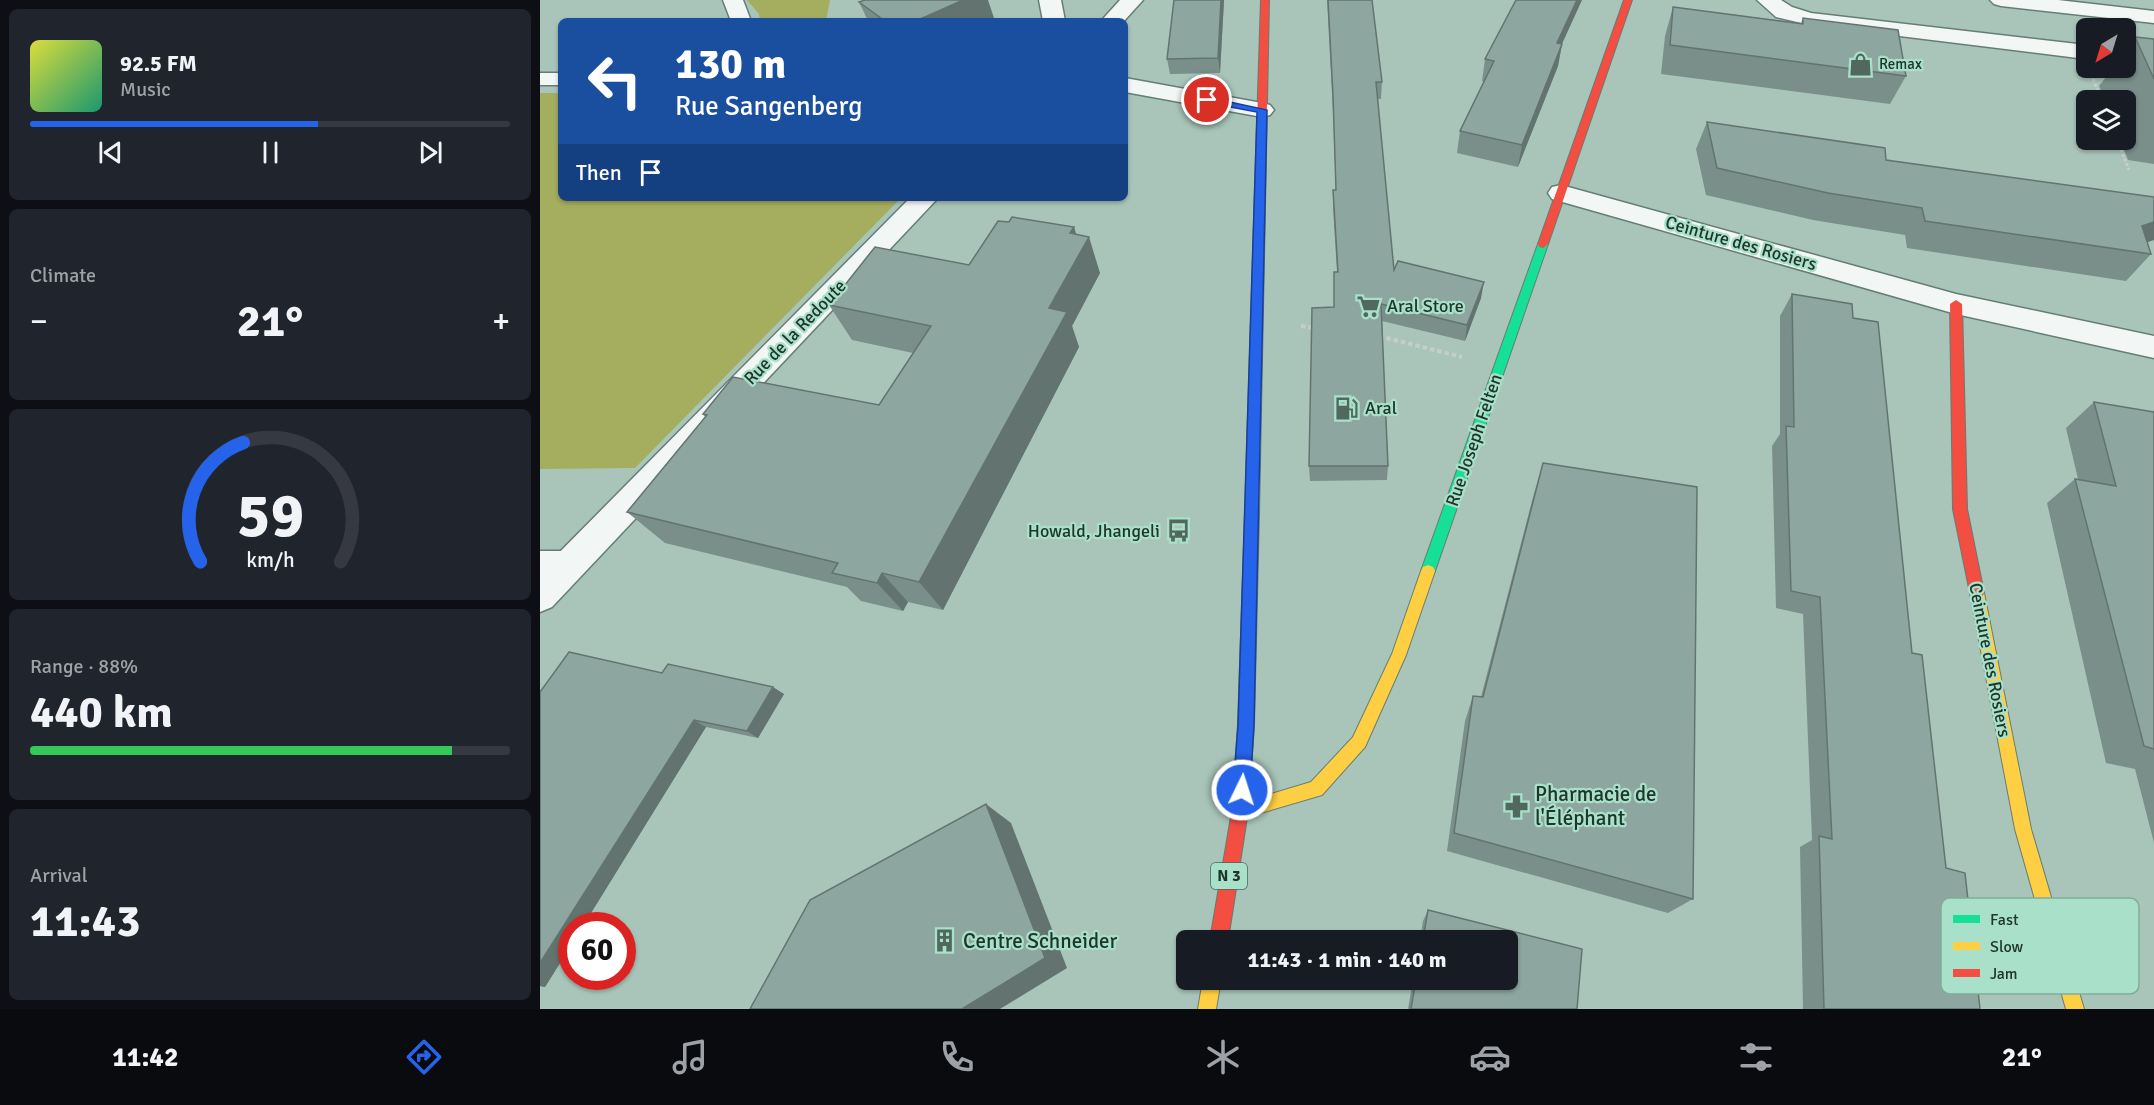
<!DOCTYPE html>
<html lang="en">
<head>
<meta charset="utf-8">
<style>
	body { margin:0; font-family:Signika,sans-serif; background:#20242c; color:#f1f3f6; height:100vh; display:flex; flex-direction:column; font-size:22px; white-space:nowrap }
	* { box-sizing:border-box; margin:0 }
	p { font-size:20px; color:#9ea1a6 }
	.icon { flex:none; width:33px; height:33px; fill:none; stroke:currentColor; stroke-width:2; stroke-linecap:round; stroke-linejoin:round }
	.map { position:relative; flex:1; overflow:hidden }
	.side { display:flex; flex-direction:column; gap:9px; padding:9px; background:#0d0f14; width:540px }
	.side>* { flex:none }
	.banner { position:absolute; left:18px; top:18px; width:570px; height:183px; border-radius:9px; box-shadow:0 2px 4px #0004; background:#1a4fa0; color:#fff; overflow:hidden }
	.needle { width:39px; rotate:218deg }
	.fabs { position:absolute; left:1536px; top:18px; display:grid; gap:12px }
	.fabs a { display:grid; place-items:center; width:60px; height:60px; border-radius:9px; background:#171b24; box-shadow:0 2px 4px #0004; font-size:30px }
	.speed { position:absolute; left:18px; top:912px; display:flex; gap:12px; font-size:30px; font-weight:700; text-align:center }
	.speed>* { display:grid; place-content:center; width:78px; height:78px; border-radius:50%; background:#171b24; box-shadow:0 2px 4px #0004; line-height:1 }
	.speed .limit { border:9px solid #d22; background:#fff; color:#111 }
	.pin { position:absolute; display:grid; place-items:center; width:51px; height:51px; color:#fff; margin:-26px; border:3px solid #fff; border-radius:50%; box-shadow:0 2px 6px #0007 }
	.me { position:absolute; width:66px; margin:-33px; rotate:4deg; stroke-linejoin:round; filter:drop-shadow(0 0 4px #0008) }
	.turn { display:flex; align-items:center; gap:21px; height:126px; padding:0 18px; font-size:27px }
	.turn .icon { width:78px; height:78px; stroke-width:2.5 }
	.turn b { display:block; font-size:42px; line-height:51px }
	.then { display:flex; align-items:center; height:57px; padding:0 18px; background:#0003; gap:12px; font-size:22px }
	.big { font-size:45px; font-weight:700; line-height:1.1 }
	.side .widget { flex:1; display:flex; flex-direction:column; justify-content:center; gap:9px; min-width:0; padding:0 21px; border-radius:9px; background:#20242c }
	.side .dial { align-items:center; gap:0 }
	.dial svg { height:156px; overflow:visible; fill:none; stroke:#363941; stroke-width:7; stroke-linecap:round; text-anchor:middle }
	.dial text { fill:#f1f3f6; stroke:none }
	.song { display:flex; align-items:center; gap:18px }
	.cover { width:72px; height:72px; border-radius:9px; background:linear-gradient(135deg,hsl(60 70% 55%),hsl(160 70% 35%)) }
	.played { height:6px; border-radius:3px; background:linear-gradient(90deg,#2563eb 60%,#363941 60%) }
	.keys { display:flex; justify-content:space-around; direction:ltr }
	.heat { display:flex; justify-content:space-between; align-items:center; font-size:33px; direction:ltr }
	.charge { height:9px; border-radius:4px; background:linear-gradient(90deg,#34c759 88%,#363941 0) }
	.trip { position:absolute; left:636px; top:930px; width:342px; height:60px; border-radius:9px; background:#171b24; box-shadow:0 2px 4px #0004; font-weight:700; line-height:60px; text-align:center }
	.dock { display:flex; height:96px; justify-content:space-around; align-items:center; background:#090b0e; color:#9ea1a6 }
	.dock .icon { width:42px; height:42px }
	.dock .selected { color:#2563eb }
	.dock b { font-size:27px; color:#f1f3f6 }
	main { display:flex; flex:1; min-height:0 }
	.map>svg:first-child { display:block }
</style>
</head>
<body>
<main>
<section class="side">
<div class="widget">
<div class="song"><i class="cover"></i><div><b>92.5 FM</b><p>Music</p></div></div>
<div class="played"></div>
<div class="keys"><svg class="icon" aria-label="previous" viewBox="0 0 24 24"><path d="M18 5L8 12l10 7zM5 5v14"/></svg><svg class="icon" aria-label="pause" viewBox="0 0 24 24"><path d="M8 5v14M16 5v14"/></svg><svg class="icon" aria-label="next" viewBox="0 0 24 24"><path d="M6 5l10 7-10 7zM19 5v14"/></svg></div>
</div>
<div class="widget"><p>Climate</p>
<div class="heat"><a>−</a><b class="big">21°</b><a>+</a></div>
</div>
<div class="widget dial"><svg viewBox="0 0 100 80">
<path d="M14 69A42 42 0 1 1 86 69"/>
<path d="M14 69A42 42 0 0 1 36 8" stroke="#2563eb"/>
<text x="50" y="56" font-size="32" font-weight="700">59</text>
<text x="50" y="72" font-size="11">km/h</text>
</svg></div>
<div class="widget"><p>Range · 88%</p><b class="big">440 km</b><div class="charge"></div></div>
<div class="widget"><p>Arrival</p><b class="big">11:43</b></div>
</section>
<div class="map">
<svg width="1614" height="1009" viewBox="0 0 1614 1009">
	<rect width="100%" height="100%" fill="#a9c5ba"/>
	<!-- green -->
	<g fill="#a5ae5e">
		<path d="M207,0h83l-4,21h-66l-1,-7z"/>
		<path d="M0,93h21v105h340l-266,270 -95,1z"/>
	</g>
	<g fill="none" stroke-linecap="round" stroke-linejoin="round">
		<defs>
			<g id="lane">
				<path d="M183,0h20l8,21h-20z"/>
				<rect x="0" y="73" width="21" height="12"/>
				<path d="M0,551h30l11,4 5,10 -5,10 -11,4h-30z"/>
			</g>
			<g id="street">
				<path d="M499,0h22l4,21h-22z"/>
				<path d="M580,0h23l-19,21h-23z"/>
				<path d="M1217,0h24l11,7 19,6 275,32v14l-276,-34 -34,-8z"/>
				<path d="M1450,0h68l96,11v12l-153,-17 -7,-2z"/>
				<path d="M585,78l137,25 8,2 4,5 -4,5 -8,2 -137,-25z"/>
				<path d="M1021,185l395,109 198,42v22l-198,-44 -404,-115 -4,-6 4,-6z"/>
				<path d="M370,198h28l-386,409 -12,5v-40z"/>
			</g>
			<path id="fast" d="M1003,240l5,4 -113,327 -2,4 -5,2 -5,-2 -2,-4 117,-327z"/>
			<g id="slow">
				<path d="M721,153l5,3 -7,358 -2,4h-10l-2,-4 11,-358z"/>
				<path d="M888,565l5,2 2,4 -29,84 -41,92 -43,48 -82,24 -6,-2 -2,-6 2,-6 77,-23 42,-45 39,-83 29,-83 2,-4z"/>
				<path d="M1437,587l5,1 2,5 47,236 53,180h-18l-51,-180 -45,-236 2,-5z"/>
				<path d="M663,980h18l-5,29h-18z"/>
			</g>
			<g id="jam">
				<path d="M721,0h8l-3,156 -5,3 -5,-3z"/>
				<path d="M1084,0h8l-84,244 -5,4 -4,-1 -1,-3z"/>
				<path d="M1416,300l6,4 5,205 17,84 -2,5 -5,1 -5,-1 -2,-5 -17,-84 -3,-205z"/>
				<path d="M712,508l5,2 2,4 -5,211 -6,86 -20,129h-18l22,-129 6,-86 7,-211 2,-4z"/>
			</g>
		</defs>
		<!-- lane casing -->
		<use href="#lane" stroke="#667d74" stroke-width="3"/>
		<!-- street casing -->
		<use href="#street" stroke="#667d74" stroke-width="3"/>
		<!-- fast casing -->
		<use href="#fast" stroke="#667d74" stroke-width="2"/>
		<!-- slow casing -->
		<use href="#slow" stroke="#667d74" stroke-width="2"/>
		<!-- jam casing -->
		<use href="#jam" stroke="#667d74" stroke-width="2"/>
		<!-- path-far1 -->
		<g stroke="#c6cecb" stroke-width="3" stroke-dasharray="3 2" stroke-linecap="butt">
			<path d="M1553,79l9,21"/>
			<path d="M1577,140l12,30"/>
		</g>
		<!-- path -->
		<g stroke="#c6cecb" stroke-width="4" stroke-dasharray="4.5 3" stroke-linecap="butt">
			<path d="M761,326l14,2"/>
			<path d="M839,336l83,21"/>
		</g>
		<!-- lane -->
		<use href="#lane" fill="#f2f6f5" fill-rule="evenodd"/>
		<!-- street -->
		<use href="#street" fill="#f2f6f5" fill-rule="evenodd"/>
		<!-- fast -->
		<use href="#fast" fill="#16e098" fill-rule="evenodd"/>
		<!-- slow -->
		<use href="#slow" fill="#ffcf43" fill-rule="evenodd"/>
		<!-- jam -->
		<use href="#jam" fill="#f24e42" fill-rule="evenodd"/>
	</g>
	<!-- wall -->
	<g fill="#7a8f8a">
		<path d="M634,0h50l-4,73 -50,1 -3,-15z"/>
		<path d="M787,0h45l10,82 -1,17h-4l17,171 87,28 -16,43 -83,-20 6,145 -1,14 -77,1 -1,-15 25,-159 3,-35 -4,-65v-17h3l-3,-78z"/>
		<path d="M319,2l136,19h-127z"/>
		<path d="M1133,7l128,16 2,-5 103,58 -16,28 -229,-30 4,-38z"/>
		<path d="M1595,37l19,2v125l-26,-4 -8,-20h6v-40h-21l-6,-14 14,-18h13v-18z"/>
		<path d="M1022,44l-4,22 -40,101 -61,-14 3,-22 24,-49 -2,-1 3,-22z"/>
		<path d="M1167,122l179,38 261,83 4,11 -25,27 -219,-33 -2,-13 -92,-15 -107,-25 -10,-46z"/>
		<path d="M469,222l65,5 2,8 24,38 -28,53 7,21 -136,263 -35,-8 -5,9 -42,-10 -14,-14 -182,-44 -38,-31 78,-95 -2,-3 176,-9 34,-52 -61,-13 -23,-35 140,-40z"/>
		<path d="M1252,294l61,24 59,335 34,215 34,141h-177l-3,-162 12,-7 -9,-226 -27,-6 -4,-162 8,-12v-118z"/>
		<path d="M1554,402l60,10v431l-19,-74 -29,-6 -59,-260 28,-24h3l-12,-51z"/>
		<path d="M1003,463l150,436 -25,14 -221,-62 18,-130 8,-25 8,1 52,-200z"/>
		<path d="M122,673l122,21 -26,44 -52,-11 -123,199h-11v18l-27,43 -5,-1v-294z"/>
		<path d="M888,910l154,39 -5,60h-169l5,-29h95v-40h-88l3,-19z"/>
	</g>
	<!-- shaded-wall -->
	<g fill="#637470">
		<path d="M423,0h25l7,21h-79z"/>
		<path d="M681,0h3l-4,73 -2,-15z"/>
		<path d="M1037,0h5l-20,44 -4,22 -40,101 4,-22 35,-102z"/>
		<path d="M1614,222v18l-28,10 16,-24z"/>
		<path d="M534,227l7,24 8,-14 11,36 -28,53 7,21 -136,263 -24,-28 130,-274 21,-75z"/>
		<path d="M944,282l-3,16 -16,43 2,-16z"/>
		<path d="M342,573l26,29 -5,9 -26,-28z"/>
		<path d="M233,687l11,7 -26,44 -11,-7z"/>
		<path d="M154,720l12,7 -123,199h-11v18l-27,43 -5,-1v-23z"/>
		<path d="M446,804l25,19 56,145 -67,41h-38z"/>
	</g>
	<!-- building -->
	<g fill="#8ea6a0" stroke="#637470" stroke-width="1.5">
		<path d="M325,0h98l-47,21h-31l-26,-19z"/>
		<path d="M634,0h47l-3,58 -51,1z"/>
		<path d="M788,0h44l10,82h-6l18,188 4,-9 86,21 -17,43 -86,-21 7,162h-79l3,-158 22,-1v-35h4l-5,-82h3l-3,-95z"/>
		<path d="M976,0h61l-20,43 5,1 -40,101 -62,-14 34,-70 -9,-2z"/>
		<path d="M1133,7l130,17v-6l95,12 8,46 -236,-31z"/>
		<path d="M1595,37l19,2v40z"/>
		<path d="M1167,122l178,26 1,12 268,37v25l-12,4 9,28 -226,-33 -3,-13 -94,-15 -111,-25z"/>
		<path d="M472,217l62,10 -4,6 19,4 -40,71 18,4 -148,270 -37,-9 -5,10 -45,-10 6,-10 -211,-51 80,-97 -4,-1 30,-37 146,28 52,-79 -102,-21 46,-58 94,18 29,-44 11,1z"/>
		<path d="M1252,294l60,10 1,14 25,4 34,331 10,2 24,213 19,5 15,136h-156l-5,-173 13,3 -12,-242 -29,-6 -5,-165 8,1z"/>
		<path d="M1554,402l60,10v337l-10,-3 -69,-267 41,7z"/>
		<path d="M1003,463l154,24 -4,412 -239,-66 19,-137 10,1z"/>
		<path d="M29,652l93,21 6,-9 105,23 -26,44 -53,-11 -154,243v-271z"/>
		<path d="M446,804l59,154 -83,51h-212l60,-109z"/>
		<path d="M888,910l154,39 -5,60h-166l5,-29h92v-40h-85z"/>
	</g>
	<!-- route -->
	<path fill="#2563eb" stroke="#184099" stroke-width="1.5" d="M667,97l60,13 -13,615 -4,65 -2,6 -6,2 -6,-2 -3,-6 5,-65 19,-613 -53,-10 -2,-2z"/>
	<!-- icons -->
	<defs>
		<symbol id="shop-bare" viewBox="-9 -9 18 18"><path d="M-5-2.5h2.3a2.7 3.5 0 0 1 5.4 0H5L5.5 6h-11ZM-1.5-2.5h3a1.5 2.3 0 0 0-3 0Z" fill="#50685e" stroke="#a9e0c9" stroke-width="2.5" paint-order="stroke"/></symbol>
		<symbol id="supermarket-bare" viewBox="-9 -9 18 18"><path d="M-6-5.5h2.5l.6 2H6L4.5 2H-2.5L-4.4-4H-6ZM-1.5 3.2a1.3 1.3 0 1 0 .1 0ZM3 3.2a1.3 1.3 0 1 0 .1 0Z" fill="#50685e" stroke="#a9e0c9" stroke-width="2.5" paint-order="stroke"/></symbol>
		<symbol id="fuel-bare" viewBox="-9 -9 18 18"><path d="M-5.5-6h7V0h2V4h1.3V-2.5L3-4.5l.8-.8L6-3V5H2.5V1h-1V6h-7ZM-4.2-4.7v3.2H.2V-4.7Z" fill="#50685e" stroke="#a9e0c9" stroke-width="2.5" paint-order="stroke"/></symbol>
		<symbol id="bus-bare" viewBox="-9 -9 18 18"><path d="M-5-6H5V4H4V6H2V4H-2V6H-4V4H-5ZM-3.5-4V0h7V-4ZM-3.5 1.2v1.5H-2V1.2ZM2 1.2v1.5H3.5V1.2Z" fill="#50685e" stroke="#a9e0c9" stroke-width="2.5" paint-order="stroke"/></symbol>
		<symbol id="pharmacy-bare" viewBox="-9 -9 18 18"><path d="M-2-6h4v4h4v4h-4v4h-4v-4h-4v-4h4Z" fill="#50685e" stroke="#a9e0c9" stroke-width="2.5" paint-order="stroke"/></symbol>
		<symbol id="building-bare" viewBox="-9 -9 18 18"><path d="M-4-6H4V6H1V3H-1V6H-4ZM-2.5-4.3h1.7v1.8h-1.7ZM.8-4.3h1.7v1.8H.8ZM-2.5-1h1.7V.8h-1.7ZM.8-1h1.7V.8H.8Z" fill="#50685e" stroke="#a9e0c9" stroke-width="2.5" paint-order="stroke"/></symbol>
	</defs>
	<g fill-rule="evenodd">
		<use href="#shop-bare" x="1304" y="48" width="33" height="33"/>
		<use href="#supermarket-bare" x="812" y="290" width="33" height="33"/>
		<use href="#fuel-bare" x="790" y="392" width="33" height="33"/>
		<use href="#bus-bare" x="622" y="514" width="33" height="33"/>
		<use href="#pharmacy-bare" x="960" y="790" width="33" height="33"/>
		<use href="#building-bare" x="388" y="924" width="33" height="33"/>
	</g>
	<g text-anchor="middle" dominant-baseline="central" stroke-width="4.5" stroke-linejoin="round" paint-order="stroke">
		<!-- far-poi labels -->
		<g font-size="15" fill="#20362d" stroke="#a9e0c9" text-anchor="start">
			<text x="1339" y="64">Remax</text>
		</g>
		<!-- shield labels -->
		<rect fill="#a9e0c9" stroke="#49695c" stroke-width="1.5" x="671" y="863" width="36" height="26" rx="4.5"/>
		<g font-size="16" font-weight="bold" fill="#20362d">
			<text x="689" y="876">N 3</text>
		</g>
		<!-- street labels -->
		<g font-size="18" fill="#20362d" stroke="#a9e0c9">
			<text transform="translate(1201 243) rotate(16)">Ceinture des Rosiers</text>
			<text transform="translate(255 332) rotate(-46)">Rue de la Redoute</text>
			<text transform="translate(934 440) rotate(-71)">Rue Joseph Felten</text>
			<text transform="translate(1450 660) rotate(79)">Ceinture des Rosiers</text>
		</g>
		<!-- poi labels -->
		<g font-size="18" fill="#20362d" stroke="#a9e0c9" text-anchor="start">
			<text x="847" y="306">Aral Store</text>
			<text x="825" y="408">Aral</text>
			<text x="620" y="531" text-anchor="end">Howald, Jhangeli</text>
		</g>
		<!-- near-poi labels -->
		<g font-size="21" fill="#20362d" stroke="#a9e0c9" text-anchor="start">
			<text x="995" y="794">Pharmacie de<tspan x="995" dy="24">l'Éléphant</tspan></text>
			<text x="423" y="941">Centre Schneider</text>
		</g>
	</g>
	<!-- legend -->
	<rect x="1401" y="898" width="198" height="96" rx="9" fill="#a9e0c9" stroke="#80ad9a" stroke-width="1.5"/>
	<rect x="1413" y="915" width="27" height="8" fill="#16e098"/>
	<rect x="1413" y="942" width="27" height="8" fill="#ffcf43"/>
	<rect x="1413" y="969" width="27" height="8" fill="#f24e42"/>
	<g font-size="16" fill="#20362d">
		<text x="1450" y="925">Fast</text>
		<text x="1450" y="952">Slow</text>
		<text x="1450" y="979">Jam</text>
	</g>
</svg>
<div class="fabs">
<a><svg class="needle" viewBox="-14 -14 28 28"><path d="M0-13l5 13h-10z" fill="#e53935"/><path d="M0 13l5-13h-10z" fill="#9ea1a6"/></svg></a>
<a><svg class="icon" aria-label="layers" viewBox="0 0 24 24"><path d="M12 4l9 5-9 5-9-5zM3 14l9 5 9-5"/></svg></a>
</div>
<div class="speed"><div class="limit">60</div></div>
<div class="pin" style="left:667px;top:100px;background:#d93025"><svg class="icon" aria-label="arrive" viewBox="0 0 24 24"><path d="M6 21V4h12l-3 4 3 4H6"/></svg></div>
<svg class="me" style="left:702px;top:790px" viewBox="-20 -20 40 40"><circle r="17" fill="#2563eb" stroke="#fff" stroke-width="3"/><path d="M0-11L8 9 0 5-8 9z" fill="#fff"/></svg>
<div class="trip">11:43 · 1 min · 140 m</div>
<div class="banner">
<div class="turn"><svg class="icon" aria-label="left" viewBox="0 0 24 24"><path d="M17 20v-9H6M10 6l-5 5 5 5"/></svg><div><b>130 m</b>Rue Sangenberg</div></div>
<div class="then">Then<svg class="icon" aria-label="arrive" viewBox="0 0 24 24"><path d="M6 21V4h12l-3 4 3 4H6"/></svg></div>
</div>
</div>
</main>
<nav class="dock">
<b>11:42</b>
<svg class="icon selected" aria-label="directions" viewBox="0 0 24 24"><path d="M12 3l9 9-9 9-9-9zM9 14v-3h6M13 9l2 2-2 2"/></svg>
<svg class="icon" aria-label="music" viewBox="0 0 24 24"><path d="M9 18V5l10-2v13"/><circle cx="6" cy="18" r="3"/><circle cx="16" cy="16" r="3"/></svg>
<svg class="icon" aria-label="phone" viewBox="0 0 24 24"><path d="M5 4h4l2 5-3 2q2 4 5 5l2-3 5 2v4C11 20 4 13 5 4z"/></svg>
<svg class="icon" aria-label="climate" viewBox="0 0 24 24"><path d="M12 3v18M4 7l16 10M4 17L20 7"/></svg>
<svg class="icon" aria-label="car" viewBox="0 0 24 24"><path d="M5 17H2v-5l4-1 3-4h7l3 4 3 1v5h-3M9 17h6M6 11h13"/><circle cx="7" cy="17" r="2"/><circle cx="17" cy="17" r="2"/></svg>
<svg class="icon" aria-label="filters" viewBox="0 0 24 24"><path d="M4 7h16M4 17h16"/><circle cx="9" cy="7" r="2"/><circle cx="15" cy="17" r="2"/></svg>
<b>21°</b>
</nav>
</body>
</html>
